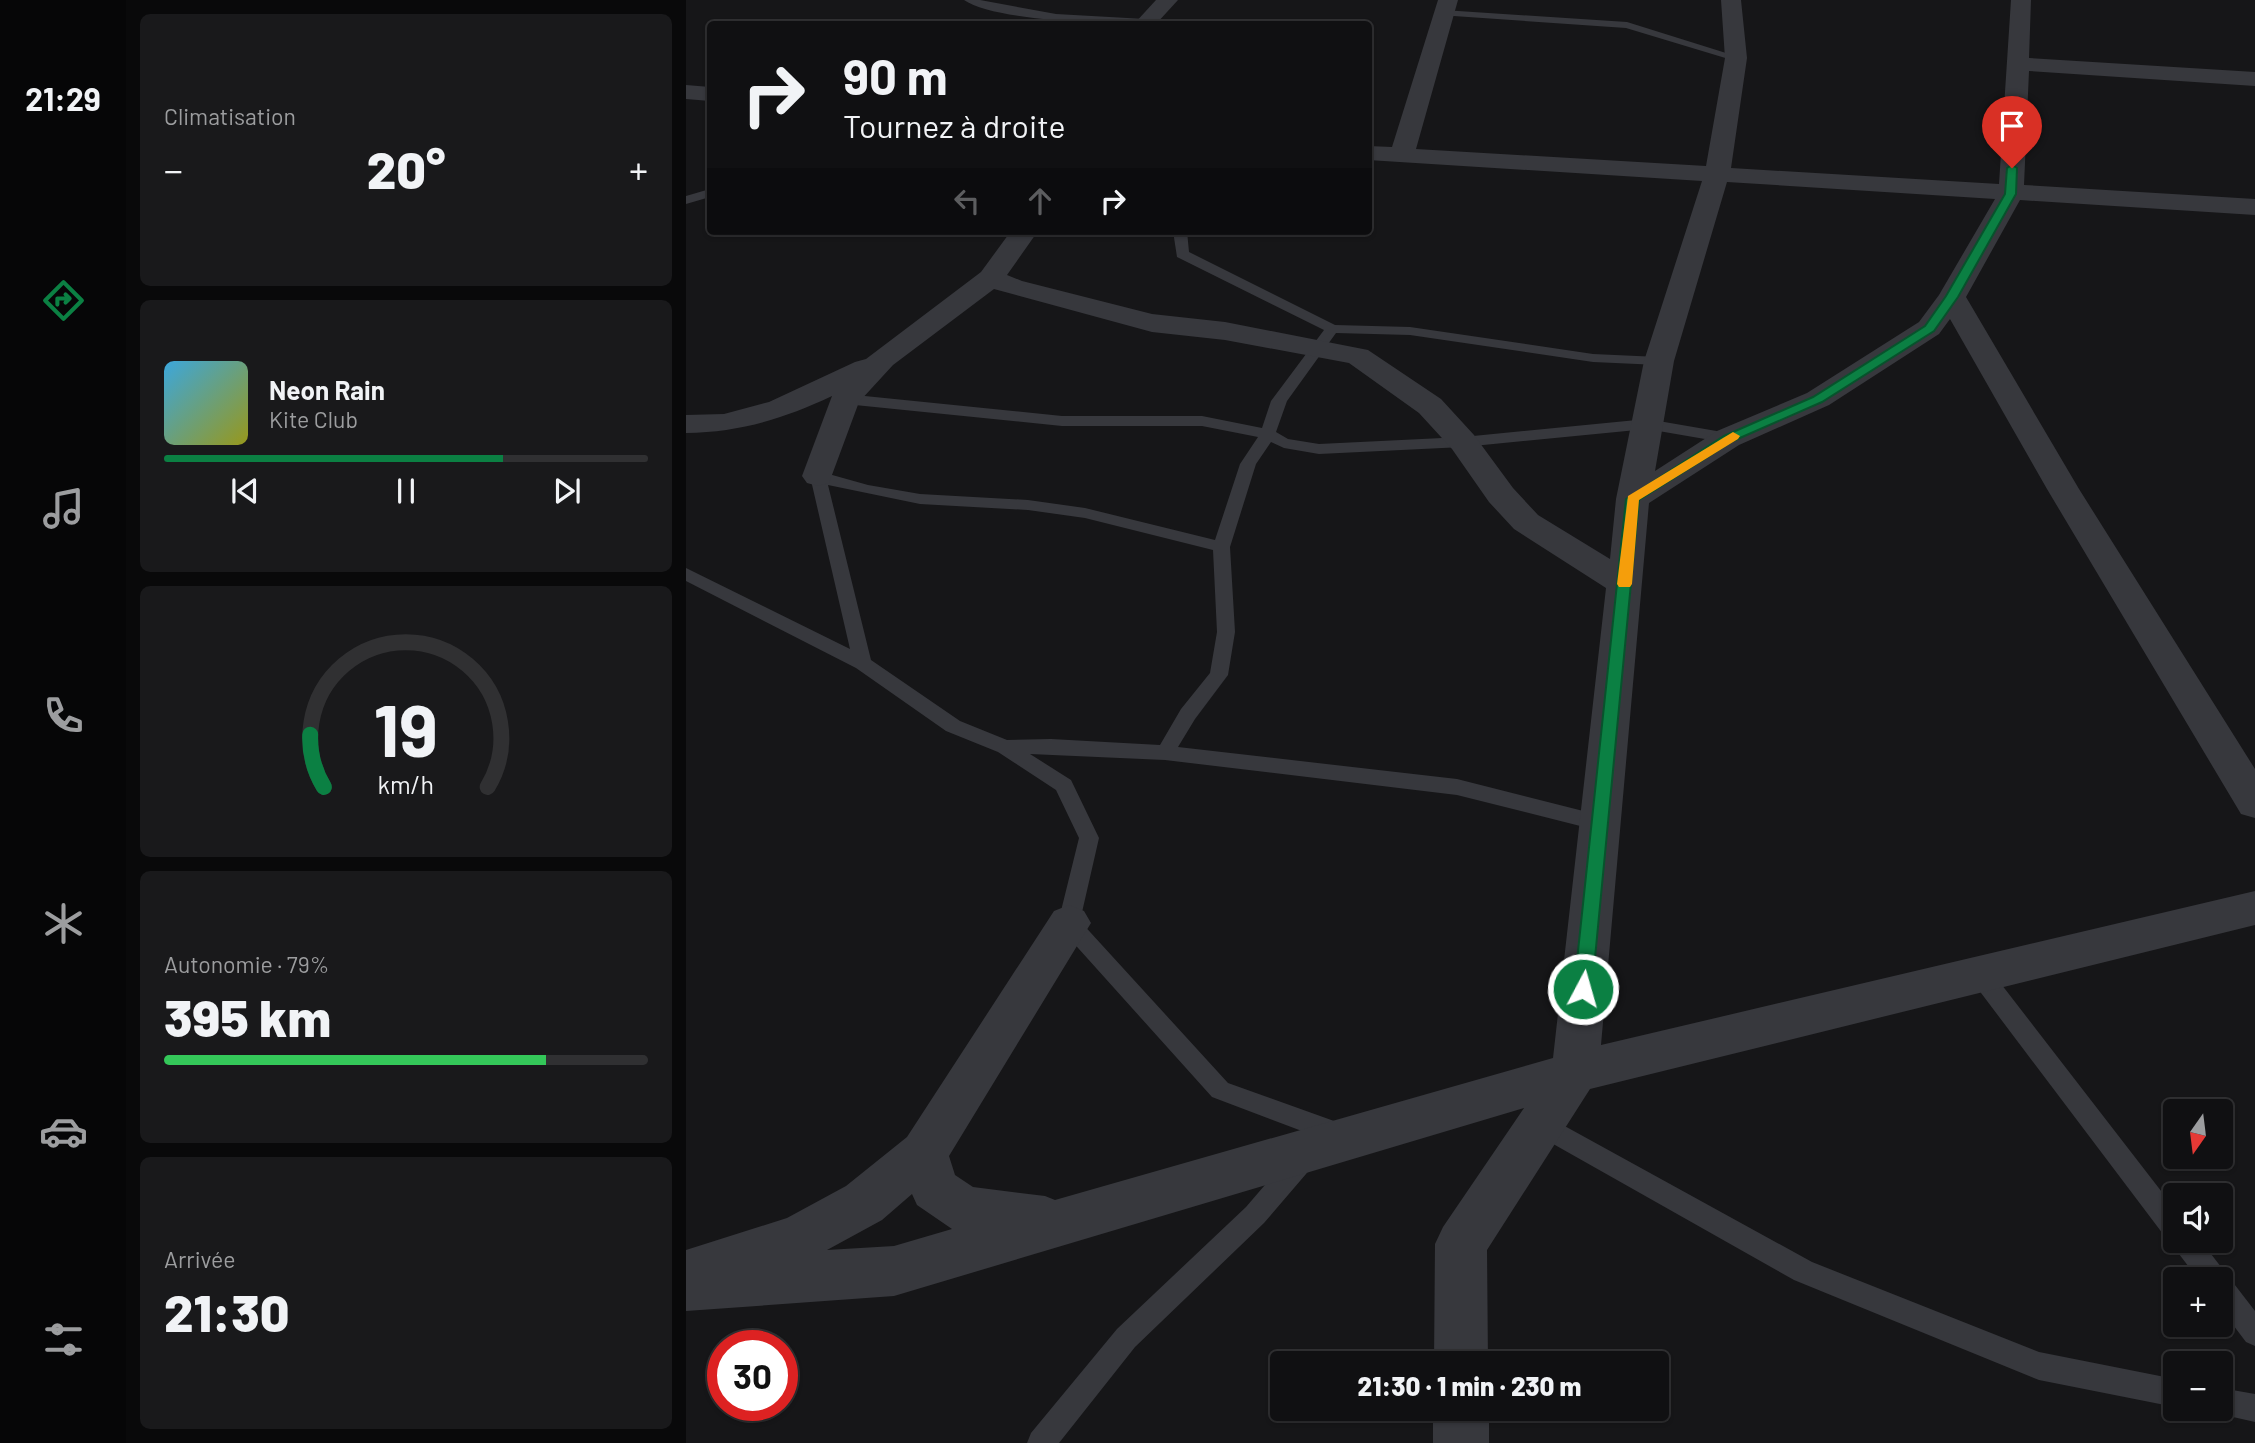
<!DOCTYPE html>
<html lang="fr">
<head>
<meta charset="utf-8">
<style>
	body { margin:0; font-family:Barlow,sans-serif; background:#19191b; color:#f1f3f6; height:100vh; display:flex; flex-direction:column; font-size:26px; white-space:nowrap }
	* { box-sizing:border-box; margin:0 }
	p { font-size:23px; color:#9c9d9f }
	.icon { flex:none; width:38px; height:38px; fill:none; stroke:currentColor; stroke-width:2; stroke-linecap:round; stroke-linejoin:round }
	.map { position:relative; flex:1; overflow:hidden }
	.side { display:flex; flex-direction:column; gap:14px; padding:14px; background:#09090a; width:560px }
	.side>* { flex:none }
	.top-card { position:absolute; left:21px; top:21px; width:665px; height:214px; border-radius:7px; box-shadow:0 2px 5px #0004,0 0 0 2px #303032; background:#101012; color:#f1f3f6; overflow:hidden }
	.needle { width:46px; rotate:194deg }
	.buttons { position:absolute; left:1477px; top:1099px; display:grid; gap:14px }
	.buttons a { display:grid; place-items:center; width:70px; height:70px; border-radius:7px; background:#101012; box-shadow:0 2px 5px #0004,0 0 0 2px #303032; font-size:35px }
	.speed { position:absolute; left:21px; top:1330px; display:flex; gap:14px; font-size:35px; font-weight:700; text-align:center }
	.speed>* { display:grid; place-content:center; width:91px; height:91px; border-radius:50%; background:#101012; box-shadow:0 2px 5px #0004,0 0 0 2px #303032; line-height:1 }
	.speed .limit { border:10px solid #d22; background:#fff; color:#111 }
	.pin { position:absolute; display:grid; place-items:center; width:60px; height:60px; color:#fff; margin:-72px -30px; border-radius:50% 50% 50% 0; rotate:-45deg; box-shadow:0 0 7px #0007 }
	.pin .icon { rotate:45deg }
	.me { position:absolute; width:77px; margin:-38px; rotate:6deg; stroke-linejoin:round; filter:drop-shadow(0 0 5px #0008) }
	.turn { display:flex; align-items:center; gap:24px; height:147px; padding:0 21px; font-size:32px }
	.turn .icon { width:91px; height:91px; stroke-width:2.5 }
	.turn b { display:block; font-size:49px; line-height:60px }
	.lanes { display:flex; align-items:center; height:66px; padding:0 21px; background:#0003; justify-content:center; gap:35px; direction:ltr }
	.lanes .off { opacity:.35 }
	.big { font-size:52px; font-weight:800; line-height:1.1 }
	.side .widget { flex:1; display:flex; flex-direction:column; justify-content:center; gap:10px; min-width:0; padding:0 24px; border-radius:10px; background:#19191b }
	.side .dial { align-items:center; gap:0 }
	.dial svg { height:182px; overflow:visible; fill:none; stroke:#303032; stroke-width:7; stroke-linecap:round; text-anchor:middle }
	.dial text { fill:#f1f3f6; stroke:none }
	.song { display:flex; align-items:center; gap:21px }
	.cover { width:84px; height:84px; border-radius:10px; background:linear-gradient(135deg,hsl(200 70% 55%),hsl(60 70% 35%)) }
	.played { height:7px; border-radius:4px; background:linear-gradient(90deg,#0b8043 70%,#303032 70%) }
	.keys { display:flex; justify-content:space-around; direction:ltr }
	.heat { display:flex; justify-content:space-between; align-items:center; font-size:38px; direction:ltr }
	.charge { height:10px; border-radius:5px; background:linear-gradient(90deg,#34c759 79%,#303032 0) }
	.trip { position:absolute; left:584px; top:1351px; width:399px; height:70px; border-radius:7px; background:#101012; box-shadow:0 2px 5px #0004,0 0 0 2px #303032; font-weight:800; line-height:70px; text-align:center }
	main { display:flex; flex:1; min-height:0 }
	.menu { display:flex; flex-direction:column; width:126px; justify-content:space-around; align-items:center; background:#060607; color:#9c9d9f }
	.menu .icon { width:49px; height:49px }
	.menu .selected { color:#0b8043 }
	.menu b { font-size:32px; color:#f1f3f6 }
	.map>svg:first-child { display:block }
</style>
</head>
<body>
<main>
<nav class="menu">
<b>21:29</b>
<svg class="icon selected" aria-label="directions" viewBox="0 0 24 24"><path d="M12 3l9 9-9 9-9-9zM9 14v-3h6M13 9l2 2-2 2"/></svg>
<svg class="icon" aria-label="music" viewBox="0 0 24 24"><path d="M9 18V5l10-2v13"/><circle cx="6" cy="18" r="3"/><circle cx="16" cy="16" r="3"/></svg>
<svg class="icon" aria-label="phone" viewBox="0 0 24 24"><path d="M5 4h4l2 5-3 2q2 4 5 5l2-3 5 2v4C11 20 4 13 5 4z"/></svg>
<svg class="icon" aria-label="climate" viewBox="0 0 24 24"><path d="M12 3v18M4 7l16 10M4 17L20 7"/></svg>
<svg class="icon" aria-label="car" viewBox="0 0 24 24"><path d="M5 17H2v-5l4-1 3-4h7l3 4 3 1v5h-3M9 17h6M6 11h13"/><circle cx="7" cy="17" r="2"/><circle cx="17" cy="17" r="2"/></svg>
<svg class="icon" aria-label="filters" viewBox="0 0 24 24"><path d="M4 7h16M4 17h16"/><circle cx="9" cy="7" r="2"/><circle cx="15" cy="17" r="2"/></svg>
</nav>
<section class="side">
<div class="widget"><p>Climatisation</p>
<div class="heat"><a>−</a><b class="big">20°</b><a>+</a></div>
</div>
<div class="widget">
<div class="song"><i class="cover"></i><div><b>Neon Rain</b><p>Kite Club</p></div></div>
<div class="played"></div>
<div class="keys"><svg class="icon" aria-label="previous" viewBox="0 0 24 24"><path d="M18 5L8 12l10 7zM5 5v14"/></svg><svg class="icon" aria-label="pause" viewBox="0 0 24 24"><path d="M8 5v14M16 5v14"/></svg><svg class="icon" aria-label="next" viewBox="0 0 24 24"><path d="M6 5l10 7-10 7zM19 5v14"/></svg></div>
</div>
<div class="widget dial"><svg viewBox="0 0 100 80">
<path d="M14 69A42 42 0 1 1 86 69"/>
<path d="M14 69A42 42 0 0 1 8 46" stroke="#0b8043"/>
<text x="50" y="56" font-size="32" font-weight="700">19</text>
<text x="50" y="72" font-size="11">km/h</text>
</svg></div>
<div class="widget"><p>Autonomie · 79%</p><b class="big">395 km</b><div class="charge"></div></div>
<div class="widget"><p>Arrivée</p><b class="big">21:30</b></div>
</section>
<div class="map">
<svg width="1569" height="1443" viewBox="0 0 1569 1443">
	<rect width="100%" height="100%" fill="#161618"/>
	<g fill="none" stroke-linecap="round" stroke-linejoin="round">
		<!-- lane -->
		<g fill="#37383d" fill-rule="evenodd">
			<path d="M278,0h16l76,14 89,5 5,3 -2,2c-40,0 -154,-3 -184,-24z"/>
			<path d="M757,10l184,12 115,36 -10,2 -106,-32 -187,-13v-4z"/>
			<path d="M24,189v8l-24,7v-8z"/>
			<path d="M487,231h14l2,21 146,73 75,2 183,27 66,3 7,4 -7,4 -66,-3 -183,-27 -74,-2 -49,68 -11,31 12,7 31,5 144,-7 184,-18 81,14 8,5 -8,5 -81,-14 -184,18 -144,7 -35,-6 -13,-6 -15,22 -26,83 5,85 -7,43 -33,44 -17,28 279,32 150,38 3,6 -3,6 -7,2 -143,-36 -292,-35 -135,-6 41,26 28,58 -19,83 148,162 120,43 3,8 -3,8 -9,3 -127,-48 -151,-168 -3,-6 21,-85 -23,-48 -58,-38 -52,-21 -90,-63 -170,-87v-13l164,81 -40,-173 8,-5 50,14 52,9 108,6 57,8 130,32 25,-76 18,-27 -56,-11h-140l-217,-22 -8,-5 8,-5 217,22h140l60,12 9,-27 53,-71 -147,-73zM142,485l92,19 108,6 57,8 128,32 4,82 -7,41 -29,36 -21,36 -109,-6 -44,1 -47,-19 -89,-61z"/>
			<path d="M1294,965l8,2 187,242v32h26l54,70v35l-9,-4 -25,-33v-30h-23l-22,-29 -3,-10 -7,-2 -194,-257 -3,-7 3,-7z"/>
			<path d="M855,1113l271,149 227,90 136,27v28l-136,-27 -245,-100 -262,-148 -3,-8 3,-8z"/>
			<path d="M617,1148l9,3 3,8 -3,8 -48,56 -129,124 -76,96h-32l4,-10 86,-104 129,-122 48,-56z"/>
			<path d="M1535,1388l34,6v28l-44,-10 -1,-3h11z"/>
		</g>
		<!-- street -->
		<g fill="#37383d" fill-rule="evenodd">
			<path d="M470,0h22l-22,24h-22z"/>
			<path d="M752,0h20l-42,149 290,17 19,-108 -4,-58h20l6,58 -16,110 268,16 12,-184h20l-2,58 226,14v14l-226,-15 -5,114 231,14v16l-235,-15 -54,97 113,192 176,280v49l-14,-4 -194,-325 -97,-170 -11,15 -110,71 -90,40 -90,58 -48,542 654,-154v34l-665,164 -103,161 1,113h-54l1,-119 8,-17 81,-119 -630,188 -208,15v-61l101,-32 59,-32 61,-49 147,-226 15,-6 15,6 7,12 -142,233 6,19 18,12 72,9 10,4 498,-142 53,-470 -92,-59 -25,-27 -37,-53 -33,-36 -70,-50 -124,-23 -73,-8 -158,-43 -101,76 -34,37 -30,81 -11,3 -11,-3 -5,-7 30,-80c-49,23 -92,36 -146,37v-18l38,-1 45,-12 86,-40 11,-3 115,-87 30,-41h27l-31,44 15,6 130,33 73,8 143,28 73,49 33,36 39,53 25,27 72,44 6,-60 28,-138 58,-180 -334,-21v-14l24,1zM1041,182l268,17 -56,96 -20,27 -112,71 -90,38 -62,40 19,-110zM226,1194l5,11 35,24 -58,17 -67,4 55,-30z"/>
			<path d="M0,85l24,2v14l-24,-2z"/>
			<rect x="747" y="1409" width="56" height="34"/>
		</g>
	</g>
	<!-- route -->
	<path fill="#0b8043" stroke="#07532c" stroke-width="2" d="M1326,165l5,3 -1,26 -58,103 -24,34 -112,71 -89,39 -94,59 -47,489 -3,6 -6,2 -7,-2 -2,-6 52,-490 98,-63 89,-39 112,-71 21,-30 59,-102 2,-26z"/>
	<!-- slow -->
	<path fill="#f59e0b" d="M1047,432l7,4 -2,3 -99,61 -7,84 -2,3h-11l-2,-3 11,-88z"/>
</svg>
<div class="buttons">
<a><svg class="needle" viewBox="-14 -14 28 28"><path d="M0-13l5 13h-10z" fill="#e53935"/><path d="M0 13l5-13h-10z" fill="#9c9d9f"/></svg></a>
<a><svg class="icon" aria-label="sound" viewBox="0 0 24 24"><path d="M4 9h4l5-4v14l-5-4H4zM17 9q2 3 0 6"/></svg></a>
<a>+</a>
<a>−</a>
</div>
<div class="speed"><div class="limit">30</div></div>
<div class="pin" style="left:1326px;top:168px;background:#d93025"><svg class="icon" aria-label="arrive" viewBox="0 0 24 24"><path d="M6 21V4h12l-3 4 3 4H6"/></svg></div>
<svg class="me" style="left:897px;top:989px" viewBox="-20 -20 40 40"><circle r="17" fill="#0b8043" stroke="#fff" stroke-width="3"/><path d="M0-11L8 9 0 5-8 9z" fill="#fff"/></svg>
<div class="trip">21:30 · 1 min · 230 m</div>
<div class="top-card">
<div class="turn"><svg class="icon" aria-label="right" viewBox="0 0 24 24"><path d="M7 20v-9h11M14 6l5 5-5 5"/></svg><div><b>90 m</b>Tournez à droite</div></div>
<div class="lanes"><svg class="icon off" aria-label="left" viewBox="0 0 24 24"><path d="M17 20v-9H6M10 6l-5 5 5 5"/></svg><svg class="icon off" aria-label="ahead" viewBox="0 0 24 24"><path d="M12 20V5M6 11l6-6 6 6"/></svg><svg class="icon" aria-label="right" viewBox="0 0 24 24"><path d="M7 20v-9h11M14 6l5 5-5 5"/></svg></div>
</div>
</div>
</main>
</body>
</html>
